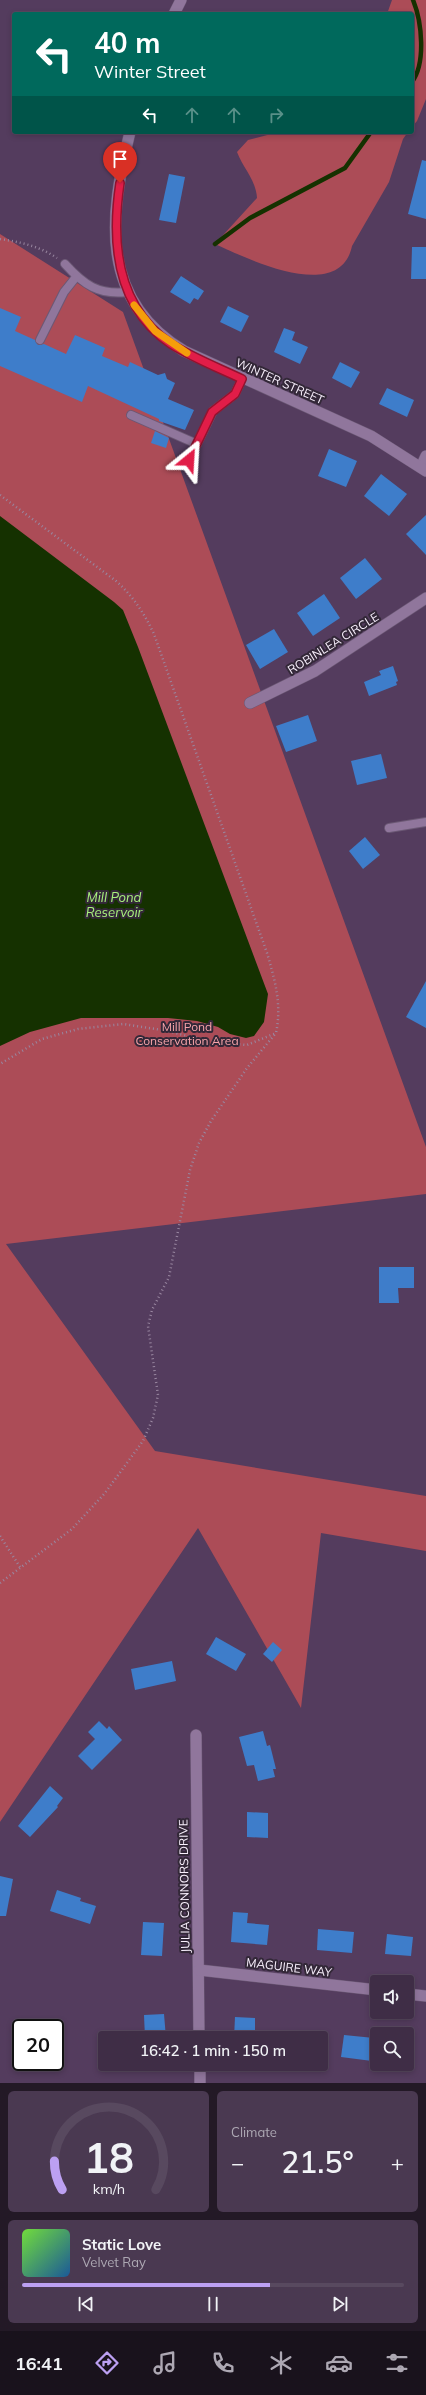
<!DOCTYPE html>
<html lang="en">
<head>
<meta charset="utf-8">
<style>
	body { margin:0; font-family:Mulish,sans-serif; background:#4a3951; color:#f1f3f6; height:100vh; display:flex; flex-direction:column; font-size:15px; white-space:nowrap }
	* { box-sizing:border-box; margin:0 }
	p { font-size:13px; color:#ada8b3 }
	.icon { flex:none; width:22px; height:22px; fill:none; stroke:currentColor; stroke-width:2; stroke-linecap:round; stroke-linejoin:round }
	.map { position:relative; height:2083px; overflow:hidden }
	.panel { display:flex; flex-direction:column; gap:8px; padding:8px; background:#231926; flex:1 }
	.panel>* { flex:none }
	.banner { position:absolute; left:12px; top:12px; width:402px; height:122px; border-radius:4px; box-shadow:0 2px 6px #0003,0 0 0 1px #58495f; background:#00695c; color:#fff; overflow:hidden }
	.fabs { position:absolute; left:370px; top:1975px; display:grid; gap:8px }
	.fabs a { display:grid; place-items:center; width:44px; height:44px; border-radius:4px; background:#3f2d46; box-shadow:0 2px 6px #0003,0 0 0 1px #58495f; font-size:20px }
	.speed { position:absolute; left:12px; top:2019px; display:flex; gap:8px; font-size:20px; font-weight:700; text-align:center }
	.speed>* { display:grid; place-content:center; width:52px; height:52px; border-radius:50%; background:#3f2d46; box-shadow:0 2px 6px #0003,0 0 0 1px #58495f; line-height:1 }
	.speed .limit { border:2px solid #111; border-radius:6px; background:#fff; color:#111 }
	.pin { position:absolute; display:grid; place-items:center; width:34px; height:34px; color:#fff; margin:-41px -17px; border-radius:50% 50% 50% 0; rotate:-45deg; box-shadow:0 0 4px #0007 }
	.pin .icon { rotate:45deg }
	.me { position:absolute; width:44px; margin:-22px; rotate:27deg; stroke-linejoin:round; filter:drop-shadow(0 0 3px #0008) }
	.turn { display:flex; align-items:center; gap:14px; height:84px; padding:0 16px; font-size:18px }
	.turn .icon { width:52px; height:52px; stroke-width:2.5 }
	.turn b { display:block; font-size:28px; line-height:34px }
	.lanes { display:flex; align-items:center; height:38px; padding:0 16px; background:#0003; justify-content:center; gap:20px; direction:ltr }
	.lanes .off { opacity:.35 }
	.big { font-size:30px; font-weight:600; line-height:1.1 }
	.panel .tile { flex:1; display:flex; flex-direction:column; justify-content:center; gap:6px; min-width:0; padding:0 14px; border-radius:6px; background:#4a3951 }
	.panel .dial { align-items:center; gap:0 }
	.dial svg { height:104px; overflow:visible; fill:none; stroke:#58495f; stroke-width:7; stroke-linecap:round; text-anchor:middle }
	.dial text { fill:#f1f3f6; stroke:none }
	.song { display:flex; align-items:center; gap:12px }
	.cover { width:48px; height:48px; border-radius:6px; background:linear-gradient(135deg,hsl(100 70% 55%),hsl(210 70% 35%)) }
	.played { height:4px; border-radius:2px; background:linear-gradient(90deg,#bca0f2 65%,#58495f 65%) }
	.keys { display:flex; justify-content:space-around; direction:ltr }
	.heat { display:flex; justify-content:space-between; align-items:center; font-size:22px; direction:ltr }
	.panel .tiles { flex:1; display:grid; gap:8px; grid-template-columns:1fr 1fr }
	.tile:last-child { grid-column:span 2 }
	.trip { position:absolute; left:98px; top:2031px; width:230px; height:40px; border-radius:4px; background:#3f2d46; box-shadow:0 2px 6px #0003,0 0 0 1px #58495f; font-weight:600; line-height:40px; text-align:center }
	.tabs { display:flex; height:64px; justify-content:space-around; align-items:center; background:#19121c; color:#ada8b3 }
	.tabs .icon { width:28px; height:28px }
	.tabs .selected { color:#bca0f2 }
	.tabs b { font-size:18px; color:#f1f3f6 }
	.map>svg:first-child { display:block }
</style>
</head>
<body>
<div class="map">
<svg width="426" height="2083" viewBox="0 0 426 2083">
	<rect width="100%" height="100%" fill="#543c5e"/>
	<!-- green -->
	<g fill="#ac4c57">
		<path d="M392,0h34v99l-9,22 -5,6v-113h-25z"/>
		<path d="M279,132h129l-5,7 -14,43 -37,64c-12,58 -104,13 -137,-2l42,-46c-1,-18 -14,-30 -20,-46l11,-12z"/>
		<path d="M0,234l123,78 303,835v47l-420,50 149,207 271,45v55l-105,-18 -20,175 -103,-180 -198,294z"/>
	</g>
	<!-- water -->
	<path fill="#153100" d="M0,516l114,86 9,8 15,37 130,347 -4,28 -10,14 -8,2 -16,-4 -12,-7 -21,-6 -29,-3h-87l-51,14 -30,14z"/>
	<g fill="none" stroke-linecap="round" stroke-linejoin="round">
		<!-- stream -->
		<g stroke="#153100" stroke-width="4.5">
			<path d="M412,82c14,-19 10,-60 1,-82"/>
			<path d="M215,244l35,-26 95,-50 26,-36"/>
		</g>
	</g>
	<!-- building -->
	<g fill="#3e7dca">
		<path d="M422,160l4,1v58l-18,-5z"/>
		<path d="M169,174l16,3 -9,46 -17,-3z"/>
		<path d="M412,247h14v32h-15z"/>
		<path d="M181,276l23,15 -6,9 -4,-2 -4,6 -20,-12z"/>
		<path d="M228,306l21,10 -8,16 -21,-10z"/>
		<path d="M0,308l21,9 -6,14 20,9 3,5 6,-1 22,10 9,-19 30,13 -3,8 26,11 2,-5 28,13 7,-2 2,6 8,4 -7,16 26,11 -9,20 -26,-9v-2l-71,-33 -6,16 -82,-36z"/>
		<path d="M284,328l11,4 -3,8 16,7 -8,17 -26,-12z"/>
		<path d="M340,362l20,10 -9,16 -19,-10z"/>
		<path d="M387,388l27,12 -7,17 -28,-13z"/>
		<path d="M155,431l14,7 -3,10 -15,-5z"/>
		<path d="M329,449l28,12 -11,26 -28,-11z"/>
		<path d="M381,474l26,20 -18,22 -25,-20z"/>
		<path d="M426,515v40l-20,-21z"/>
		<path d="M365,558l17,21 -26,20 -16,-21z"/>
		<path d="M324,594l16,24 -27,18 -16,-23z"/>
		<path d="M274,629l14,23 -28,17 -14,-24z"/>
		<path d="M393,666l5,15 -2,1 1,3 -28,11 -5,-14 17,-7 -2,-4z"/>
		<path d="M308,715l9,26 -31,11 -10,-26z"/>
		<path d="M381,754l6,24 -30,7 -6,-24z"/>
		<path d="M365,837l15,18 -17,14 -14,-18z"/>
		<path d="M426,981v47l-20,-11z"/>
		<path d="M379,1267h35v21h-16l1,15h-20z"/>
		<path d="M216,1637l30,17 -10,17 -30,-17z"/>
		<path d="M273,1642l9,8 -10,12 -9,-8z"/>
		<path d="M172,1661l4,20 -41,9 -4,-21z"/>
		<path d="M99,1721l8,8 2,-3 13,14 -30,30 -14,-14 17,-17 -7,-7z"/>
		<path d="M263,1731l4,15 3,-1 6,24h-3l2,8 -17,4 -4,-16 -7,1 -8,-29z"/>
		<path d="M50,1786l13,12 -6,8 1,1 -28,30 -12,-11z"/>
		<path d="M247,1812l21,1v25l-21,-1z"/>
		<path d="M0,1876l13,3 -7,37h-6z"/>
		<path d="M57,1890l24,8 -1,3 16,5 -6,18 -40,-13z"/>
		<path d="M233,1912l15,1 -1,10 22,2 -2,20 -36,-3z"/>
		<path d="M143,1922l21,1 -2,33 -21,-1z"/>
		<path d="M318,1929l36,3 -2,21 -35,-3z"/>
		<path d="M387,1934l26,3 -2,19 -26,-2z"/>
		<path d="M164,2014l2,24h-21l-1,-23z"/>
		<path d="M235,2017l20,1v20h-21z"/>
		<path d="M344,2035l30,3 -2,23 -31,-4z"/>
	</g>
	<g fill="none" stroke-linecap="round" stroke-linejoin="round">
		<defs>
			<g id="service">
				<path d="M65,264c19,21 33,31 62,28"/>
				<path d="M40,340l24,-48 12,-15"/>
				<path d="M131,415l66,29"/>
				<path d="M189,460l24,-49 22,-17 7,-15"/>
				<path d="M389,828l37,-6"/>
			</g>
			<g id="minor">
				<path d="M421,467l5,-11"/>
				<path d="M250,703l65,-32 111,-73"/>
				<path d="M196,1735l3,303"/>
				<path d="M199,1970l178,20"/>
				<path d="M407,1994l19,2"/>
				<path d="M200,2064v19"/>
			</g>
			<g id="tertiary">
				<path d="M174,14l7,-14"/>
				<path d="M130,132c-21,85 -31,168 54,219l187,85 55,35"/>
			</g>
		</defs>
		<!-- service casing -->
		<use href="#service" stroke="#6b5874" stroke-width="10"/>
		<!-- minor casing -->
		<use href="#minor" stroke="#6b5874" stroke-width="12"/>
		<!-- tertiary casing -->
		<use href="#tertiary" stroke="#6b5874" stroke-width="12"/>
		<!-- path -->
		<g stroke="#9987a0" stroke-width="2.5" stroke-dasharray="1 3" stroke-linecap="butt">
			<path d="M0,239c20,3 39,7 57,19"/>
			<path d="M0,495l116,86c17,15 28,32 38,53l113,319c8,27 15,52 9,80l-29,12 -33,-3 -52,-12 -39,-6 -45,5 -36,10 -42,25"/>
			<path d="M0,1536l20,31"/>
			<path d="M0,1583l72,-54 33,-36 38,-52 10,-23 5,-23 -10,-69 4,-16 17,-33 21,-107 9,-27 12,-22 36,-53 29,-35"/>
		</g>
		<!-- service -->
		<use href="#service" stroke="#90769c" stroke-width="8"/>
		<!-- minor -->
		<use href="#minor" stroke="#90769c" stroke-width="11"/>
		<!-- tertiary -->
		<use href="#tertiary" stroke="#90769c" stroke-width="11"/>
	</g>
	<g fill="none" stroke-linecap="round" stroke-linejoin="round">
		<defs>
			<path id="route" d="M120,183c-9,60 -4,124 51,161 22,14 48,24 71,35l-7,15 -23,18 -23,48"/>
		</defs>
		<!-- route casing -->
		<use href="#route" stroke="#92132f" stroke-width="10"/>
		<!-- route -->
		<use href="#route" stroke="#e11d48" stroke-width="7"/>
		<!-- slow -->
		<path stroke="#f59e0b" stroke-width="7" d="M134,305l21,26 32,22"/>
	</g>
	<g text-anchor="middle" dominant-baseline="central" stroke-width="4" stroke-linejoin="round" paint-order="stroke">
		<!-- street labels -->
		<g font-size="12" fill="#faf1fe" stroke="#332838">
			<text transform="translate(280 381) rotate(24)">WINTER STREET</text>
			<text transform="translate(333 643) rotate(-32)">ROBINLEA CIRCLE</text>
			<text transform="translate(184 1886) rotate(-91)">JULIA CONNORS DRIVE</text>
			<text transform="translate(289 1967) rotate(7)">MAGUIRE WAY</text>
		</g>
		<!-- park labels -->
		<g font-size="12" fill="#f7a3a9" stroke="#332838">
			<text x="187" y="1026">Mill Pond<tspan x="187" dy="14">Conservation Area</tspan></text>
		</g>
		<!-- water labels -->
		<g font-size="13" font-style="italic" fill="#a8f17d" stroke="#332838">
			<text x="114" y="897">Mill Pond<tspan x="114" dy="15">Reservoir</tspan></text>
		</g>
	</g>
</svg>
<div class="fabs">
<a><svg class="icon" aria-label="sound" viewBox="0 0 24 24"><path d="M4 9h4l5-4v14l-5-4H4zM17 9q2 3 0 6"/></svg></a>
<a><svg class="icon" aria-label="search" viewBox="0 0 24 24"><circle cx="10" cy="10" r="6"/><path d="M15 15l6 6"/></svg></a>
</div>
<div class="speed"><div class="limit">20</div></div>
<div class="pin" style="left:120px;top:183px;background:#d93025"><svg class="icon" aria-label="arrive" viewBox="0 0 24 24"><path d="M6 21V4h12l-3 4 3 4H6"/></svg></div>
<svg class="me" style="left:189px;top:460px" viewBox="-20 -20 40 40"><path d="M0-17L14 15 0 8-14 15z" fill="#e11d48" stroke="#fff" stroke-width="4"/></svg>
<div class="trip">16:42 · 1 min · 150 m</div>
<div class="banner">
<div class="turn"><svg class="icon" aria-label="left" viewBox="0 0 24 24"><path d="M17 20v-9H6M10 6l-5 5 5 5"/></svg><div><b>40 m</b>Winter Street</div></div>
<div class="lanes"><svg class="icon" aria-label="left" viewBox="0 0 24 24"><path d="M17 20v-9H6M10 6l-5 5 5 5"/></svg><svg class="icon off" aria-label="ahead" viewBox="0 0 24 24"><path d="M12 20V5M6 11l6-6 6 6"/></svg><svg class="icon off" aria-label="ahead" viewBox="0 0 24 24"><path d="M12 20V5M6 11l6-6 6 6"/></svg><svg class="icon off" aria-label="right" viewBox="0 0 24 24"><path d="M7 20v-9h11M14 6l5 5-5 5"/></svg></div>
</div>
</div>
<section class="panel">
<div class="tiles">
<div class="tile dial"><svg viewBox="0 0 100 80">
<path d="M14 69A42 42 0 1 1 86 69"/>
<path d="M14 69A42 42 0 0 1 8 47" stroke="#bca0f2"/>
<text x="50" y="56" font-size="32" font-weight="700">18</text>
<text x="50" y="72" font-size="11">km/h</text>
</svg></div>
<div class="tile"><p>Climate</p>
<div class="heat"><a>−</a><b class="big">21.5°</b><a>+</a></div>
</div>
<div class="tile">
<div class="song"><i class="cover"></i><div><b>Static Love</b><p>Velvet Ray</p></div></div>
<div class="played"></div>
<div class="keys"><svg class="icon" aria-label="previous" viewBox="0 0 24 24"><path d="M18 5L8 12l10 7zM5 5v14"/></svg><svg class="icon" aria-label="pause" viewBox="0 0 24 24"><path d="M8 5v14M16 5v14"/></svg><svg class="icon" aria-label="next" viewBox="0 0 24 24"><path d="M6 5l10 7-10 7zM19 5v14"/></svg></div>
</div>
</div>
</section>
<nav class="tabs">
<b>16:41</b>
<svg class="icon selected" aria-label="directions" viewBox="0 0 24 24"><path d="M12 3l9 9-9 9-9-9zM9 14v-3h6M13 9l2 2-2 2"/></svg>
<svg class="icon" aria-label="music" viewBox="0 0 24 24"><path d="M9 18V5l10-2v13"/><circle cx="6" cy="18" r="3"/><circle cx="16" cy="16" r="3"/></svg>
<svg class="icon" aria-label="phone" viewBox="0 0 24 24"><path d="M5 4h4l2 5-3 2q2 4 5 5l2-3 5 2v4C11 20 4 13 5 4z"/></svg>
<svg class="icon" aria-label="climate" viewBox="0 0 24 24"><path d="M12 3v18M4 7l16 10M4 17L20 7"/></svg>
<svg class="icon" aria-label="car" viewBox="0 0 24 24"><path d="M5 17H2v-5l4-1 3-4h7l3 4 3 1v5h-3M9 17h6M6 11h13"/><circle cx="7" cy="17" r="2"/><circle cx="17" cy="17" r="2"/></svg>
<svg class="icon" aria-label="filters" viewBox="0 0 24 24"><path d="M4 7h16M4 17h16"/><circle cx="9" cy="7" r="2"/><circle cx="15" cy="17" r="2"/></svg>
</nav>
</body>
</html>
